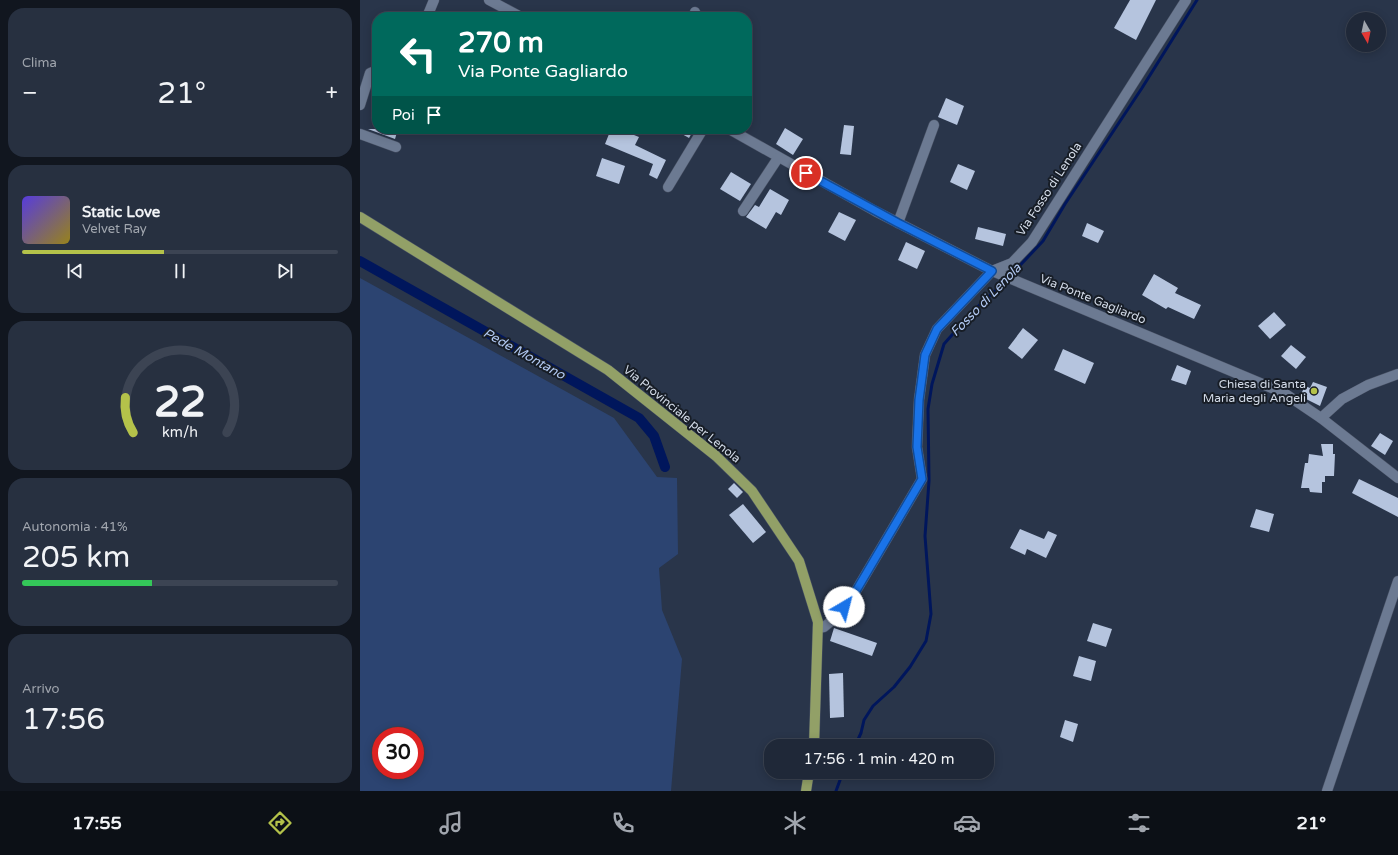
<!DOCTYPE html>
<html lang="it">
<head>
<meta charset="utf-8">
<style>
	body { margin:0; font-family:"Varela Round",sans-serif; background:#273040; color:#f1f3f6; height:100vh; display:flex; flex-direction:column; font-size:15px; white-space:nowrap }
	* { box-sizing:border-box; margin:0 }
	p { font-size:13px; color:#a1a6ae }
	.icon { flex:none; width:22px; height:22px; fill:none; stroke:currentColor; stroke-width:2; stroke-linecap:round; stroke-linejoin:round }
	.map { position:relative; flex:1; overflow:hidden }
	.panel { display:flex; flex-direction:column; gap:8px; padding:8px; background:#11161f; width:360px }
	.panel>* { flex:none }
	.banner { position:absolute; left:12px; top:12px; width:380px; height:122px; border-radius:16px; box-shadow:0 2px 10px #0003,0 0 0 1px #3c4453; background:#00695c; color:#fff; overflow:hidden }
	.needle { width:26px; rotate:171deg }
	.fabs { position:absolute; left:986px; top:12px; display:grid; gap:8px }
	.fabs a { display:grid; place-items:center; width:40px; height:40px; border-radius:50%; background:#1f2838; box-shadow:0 2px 10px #0003,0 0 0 1px #3c4453; font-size:20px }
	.speed { position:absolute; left:12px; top:727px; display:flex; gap:8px; font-size:20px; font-weight:700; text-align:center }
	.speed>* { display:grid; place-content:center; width:52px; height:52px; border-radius:50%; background:#1f2838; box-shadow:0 2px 10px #0003,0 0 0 1px #3c4453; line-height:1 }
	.speed .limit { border:6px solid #d22; background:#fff; color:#111 }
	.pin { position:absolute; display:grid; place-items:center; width:34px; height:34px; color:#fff; margin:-17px; border:2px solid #fff; border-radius:50%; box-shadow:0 1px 4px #0007 }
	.me { position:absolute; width:44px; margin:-22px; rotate:37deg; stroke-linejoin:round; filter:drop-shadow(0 0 3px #0008) }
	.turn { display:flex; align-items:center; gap:14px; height:84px; padding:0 20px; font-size:18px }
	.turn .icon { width:52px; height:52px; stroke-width:2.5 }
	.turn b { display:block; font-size:28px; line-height:34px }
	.then { display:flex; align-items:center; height:38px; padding:0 20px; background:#0003; gap:8px; font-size:15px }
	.big { font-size:30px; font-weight:600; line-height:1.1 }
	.panel .tile { flex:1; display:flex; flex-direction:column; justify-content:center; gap:6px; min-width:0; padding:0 14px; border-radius:16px; background:#273040 }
	.panel .dial { align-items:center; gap:0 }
	.dial svg { height:104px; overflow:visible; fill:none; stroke:#3c4453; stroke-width:7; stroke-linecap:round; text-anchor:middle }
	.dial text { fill:#f1f3f6; stroke:none }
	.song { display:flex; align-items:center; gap:12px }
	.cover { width:48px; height:48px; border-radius:6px; background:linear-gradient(135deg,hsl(250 70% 55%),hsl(50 70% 35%)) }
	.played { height:4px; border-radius:2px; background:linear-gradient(90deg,#b4c24a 45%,#3c4453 45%) }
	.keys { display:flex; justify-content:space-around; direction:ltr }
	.heat { display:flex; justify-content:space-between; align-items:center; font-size:22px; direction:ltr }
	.charge { height:6px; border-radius:3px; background:linear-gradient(90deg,#34c759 41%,#3c4453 0) }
	.trip { position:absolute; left:404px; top:739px; width:230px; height:40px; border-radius:16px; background:#1f2838; box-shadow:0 2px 10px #0003,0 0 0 1px #3c4453; font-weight:600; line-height:40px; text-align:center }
	.tab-bar { display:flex; height:64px; justify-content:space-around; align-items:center; background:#0c1016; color:#a1a6ae }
	.tab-bar .icon { width:28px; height:28px }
	.tab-bar .on { color:#b4c24a }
	.tab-bar b { font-size:18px; color:#f1f3f6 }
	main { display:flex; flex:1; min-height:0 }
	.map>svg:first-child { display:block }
</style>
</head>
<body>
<main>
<section class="panel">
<div class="tile"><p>Clima</p>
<div class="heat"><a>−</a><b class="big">21°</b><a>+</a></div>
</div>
<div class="tile">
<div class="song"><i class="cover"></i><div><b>Static Love</b><p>Velvet Ray</p></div></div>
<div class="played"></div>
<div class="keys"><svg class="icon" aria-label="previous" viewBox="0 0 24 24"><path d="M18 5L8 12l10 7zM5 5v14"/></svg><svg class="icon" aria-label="pause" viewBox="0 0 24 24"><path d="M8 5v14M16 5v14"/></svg><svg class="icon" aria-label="next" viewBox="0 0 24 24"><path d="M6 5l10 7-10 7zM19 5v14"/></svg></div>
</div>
<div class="tile dial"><svg viewBox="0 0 100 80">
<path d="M14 69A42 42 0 1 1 86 69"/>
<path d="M14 69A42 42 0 0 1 8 42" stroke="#b4c24a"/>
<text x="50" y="56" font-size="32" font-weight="700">22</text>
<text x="50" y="72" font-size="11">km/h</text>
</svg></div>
<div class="tile"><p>Autonomia · 41%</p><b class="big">205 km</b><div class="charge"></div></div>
<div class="tile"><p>Arrivo</p><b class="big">17:56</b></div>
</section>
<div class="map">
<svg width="1038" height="791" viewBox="0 0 1038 791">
	<rect width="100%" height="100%" fill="#29354a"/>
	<!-- green -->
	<path fill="#2c4471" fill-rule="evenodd" d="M0,278l254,140 43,59 20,1 1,76 -19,14 3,42 20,49 -11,132h-311zM21,736h34v34h-34z"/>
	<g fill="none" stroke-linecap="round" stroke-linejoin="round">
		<!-- stream -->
		<g stroke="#00165c" stroke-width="3">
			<path d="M650,276l33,-35 22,-37 77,-116 55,-88"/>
			<path d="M495,746l6,-13 3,-13 9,-14 21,-19 16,-20 16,-26 5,-27 -6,-78 4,-55 -1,-72 4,-25 12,-40 30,-34 33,-30"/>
			<path d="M476,791l7,-19"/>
		</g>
		<!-- canal -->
		<path stroke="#00165c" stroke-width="10" d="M0,261l279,157 15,18 11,31"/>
	</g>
	<!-- building -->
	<g fill="#b5c4de">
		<path d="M770,0h26l-20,40 -22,-12z"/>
		<path d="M586,98l18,8 -7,19 -19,-8z"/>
		<path d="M484,125l10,1 -3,29 -11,-1z"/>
		<path d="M425,128l18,11 -10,16 -17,-11z"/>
		<path d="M8,129h30l-3,10z"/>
		<path d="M251,129h8l20,8 -4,8 31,15 -9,19 -8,-4 4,-11 -48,-20z"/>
		<path d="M313,129h21l-5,9z"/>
		<path d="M242,158l23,8 -6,18 -23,-8z"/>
		<path d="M598,164l17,7 -8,19 -17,-8z"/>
		<path d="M371,172l20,12 -11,17 -20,-12z"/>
		<path d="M410,189l19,11 -8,15 -5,-3 -10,17 -20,-12 9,-12 4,2z"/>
		<path d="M479,212l17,8 -11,21 -17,-9z"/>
		<path d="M727,223l17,8 -6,12 -16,-7z"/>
		<path d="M618,227l28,7 -3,12 -28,-7z"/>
		<path d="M546,242l19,9 -8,18 -19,-9z"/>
		<path d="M794,274l24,14 -3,5 26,12 -7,14 -26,-12 -2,2 -24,-14z"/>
		<path d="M914,312l12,13 -16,14 -12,-13z"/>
		<path d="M663,328l15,12 -16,19 -14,-11z"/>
		<path d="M931,345l15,12 -10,12 -15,-13z"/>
		<path d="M703,349l31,14 -9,21 -31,-14z"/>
		<path d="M817,365l14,6 -5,14 -15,-5z"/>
		<path d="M953,382l14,5 -7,19 -20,-10 5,-10 5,2z"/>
		<path d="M1020,433l13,8 -8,14 -14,-9z"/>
		<path d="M961,444h12v10h2l-1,22h-9v6h-3v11l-12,-1 -1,-4h-8l4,-25h3l1,-9 14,2z"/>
		<path d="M999,479l39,19v19l-46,-24z"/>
		<path d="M374,483l9,9 -6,6 -9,-9z"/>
		<path d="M383,504l23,28 -13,11 -24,-28z"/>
		<path d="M896,509l18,5 -5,18 -19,-5z"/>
		<path d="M660,529l24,10 4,-8 9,4 -11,23 -19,-9 -2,6 -15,-7z"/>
		<path d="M733,623l19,6 -6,18 -19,-6z"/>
		<path d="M474,628l43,15 -5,13 -42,-15z"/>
		<path d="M719,656l17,5 -5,20 -18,-5z"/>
		<path d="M483,673l1,44 -14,1 -1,-44z"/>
		<path d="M705,720l13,4 -5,18 -13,-5z"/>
	</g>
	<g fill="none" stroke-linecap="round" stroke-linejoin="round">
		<defs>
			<g id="minor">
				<path d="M129,0l32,17"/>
				<path d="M335,12l2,5"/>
				<path d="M67,17l7,-17"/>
				<path d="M0,105l10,-32 7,-3"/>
				<path d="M369,129l146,82 117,60 292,122 37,25 77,60"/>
				<path d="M0,134l36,13"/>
				<path d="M308,187l35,-58"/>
				<path d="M383,211l35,-53"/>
				<path d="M538,223l36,-98"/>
				<path d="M961,418l21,-19 26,-14 30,-11"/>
				<path d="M458,628l6,-1 11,-9 18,-22 69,-117 -5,-32 2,-47 6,-45 12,-26 55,-58 20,-8 20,-21 154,-242"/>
				<path d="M967,791l71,-210"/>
			</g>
			<g id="major">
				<path d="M0,217l248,153 108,86 36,35 47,70 19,61 -4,124"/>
				<path d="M446,791l3,-19"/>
			</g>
		</defs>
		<!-- minor casing -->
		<use href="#minor" stroke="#485164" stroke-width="11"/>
		<!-- major casing -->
		<use href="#major" stroke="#485164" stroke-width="11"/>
		<!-- minor -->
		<use href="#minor" stroke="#6c7a92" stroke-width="10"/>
		<!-- major -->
		<use href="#major" stroke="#92a067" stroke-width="10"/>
	</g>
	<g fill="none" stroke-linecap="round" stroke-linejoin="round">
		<defs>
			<path id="route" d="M446,173l92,50 94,48 -55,58 -12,26 -6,45 -2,47 5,32 -69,117 -9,11"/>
		</defs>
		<!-- route casing -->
		<use href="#route" stroke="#114b97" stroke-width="10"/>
		<!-- route -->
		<use href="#route" stroke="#1a73e8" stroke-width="7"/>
	</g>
	<!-- markers -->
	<circle fill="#b4c24a" stroke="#171d26" stroke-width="1.5" cx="954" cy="391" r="4"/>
	<g text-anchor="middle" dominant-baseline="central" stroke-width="4" stroke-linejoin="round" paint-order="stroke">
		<!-- street labels -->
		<g font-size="12" fill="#d3dbe8" stroke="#171d26">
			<text transform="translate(689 189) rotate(-57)">Via Fosso di Lenola</text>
			<text transform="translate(733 299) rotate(22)">Via Ponte Gagliardo</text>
			<text transform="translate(322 414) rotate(39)">Via Provinciale per Lenola</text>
		</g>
		<!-- poi labels -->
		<g font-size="12" fill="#d3dbe8" stroke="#171d26" text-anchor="end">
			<text x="946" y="384">Chiesa di Santa<tspan x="946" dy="14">Maria degli Angeli</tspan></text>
		</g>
		<!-- water labels -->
		<g font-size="13" font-style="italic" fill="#b2c9f2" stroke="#171d26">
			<text transform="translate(626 300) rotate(-46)">Fosso di Lenola</text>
			<text transform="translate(164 354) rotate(29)">Pede Montano</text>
		</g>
	</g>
</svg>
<div class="fabs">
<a><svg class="needle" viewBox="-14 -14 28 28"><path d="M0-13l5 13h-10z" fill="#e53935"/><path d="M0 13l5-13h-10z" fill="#a1a6ae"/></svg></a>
</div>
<div class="speed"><div class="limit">30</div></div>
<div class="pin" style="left:446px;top:173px;background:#d93025"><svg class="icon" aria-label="arrive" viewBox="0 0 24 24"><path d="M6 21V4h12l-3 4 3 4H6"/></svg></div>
<svg class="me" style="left:484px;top:607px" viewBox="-20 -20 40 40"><circle r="19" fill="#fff"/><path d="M0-13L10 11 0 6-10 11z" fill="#1a73e8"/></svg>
<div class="trip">17:56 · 1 min · 420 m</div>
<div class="banner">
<div class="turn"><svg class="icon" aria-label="left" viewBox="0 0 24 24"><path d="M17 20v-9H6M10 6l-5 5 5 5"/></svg><div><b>270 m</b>Via Ponte Gagliardo</div></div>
<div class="then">Poi<svg class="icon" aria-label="arrive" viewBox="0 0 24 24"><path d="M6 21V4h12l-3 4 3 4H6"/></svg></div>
</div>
</div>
</main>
<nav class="tab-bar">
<b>17:55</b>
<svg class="icon on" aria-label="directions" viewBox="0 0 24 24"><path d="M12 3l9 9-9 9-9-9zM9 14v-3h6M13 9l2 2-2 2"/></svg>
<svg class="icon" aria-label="music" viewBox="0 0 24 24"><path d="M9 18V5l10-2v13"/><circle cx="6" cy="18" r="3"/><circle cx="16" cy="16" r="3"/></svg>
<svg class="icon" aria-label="phone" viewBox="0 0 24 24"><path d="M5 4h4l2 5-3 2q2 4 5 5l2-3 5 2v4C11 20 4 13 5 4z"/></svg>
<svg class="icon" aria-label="climate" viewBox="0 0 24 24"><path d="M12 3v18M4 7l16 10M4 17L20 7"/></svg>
<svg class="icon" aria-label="car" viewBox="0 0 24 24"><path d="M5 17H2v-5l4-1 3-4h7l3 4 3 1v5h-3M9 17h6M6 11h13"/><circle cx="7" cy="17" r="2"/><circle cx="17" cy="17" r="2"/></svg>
<svg class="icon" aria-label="filters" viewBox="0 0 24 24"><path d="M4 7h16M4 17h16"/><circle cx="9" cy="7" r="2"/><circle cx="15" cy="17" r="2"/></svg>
<b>21°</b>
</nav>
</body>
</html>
